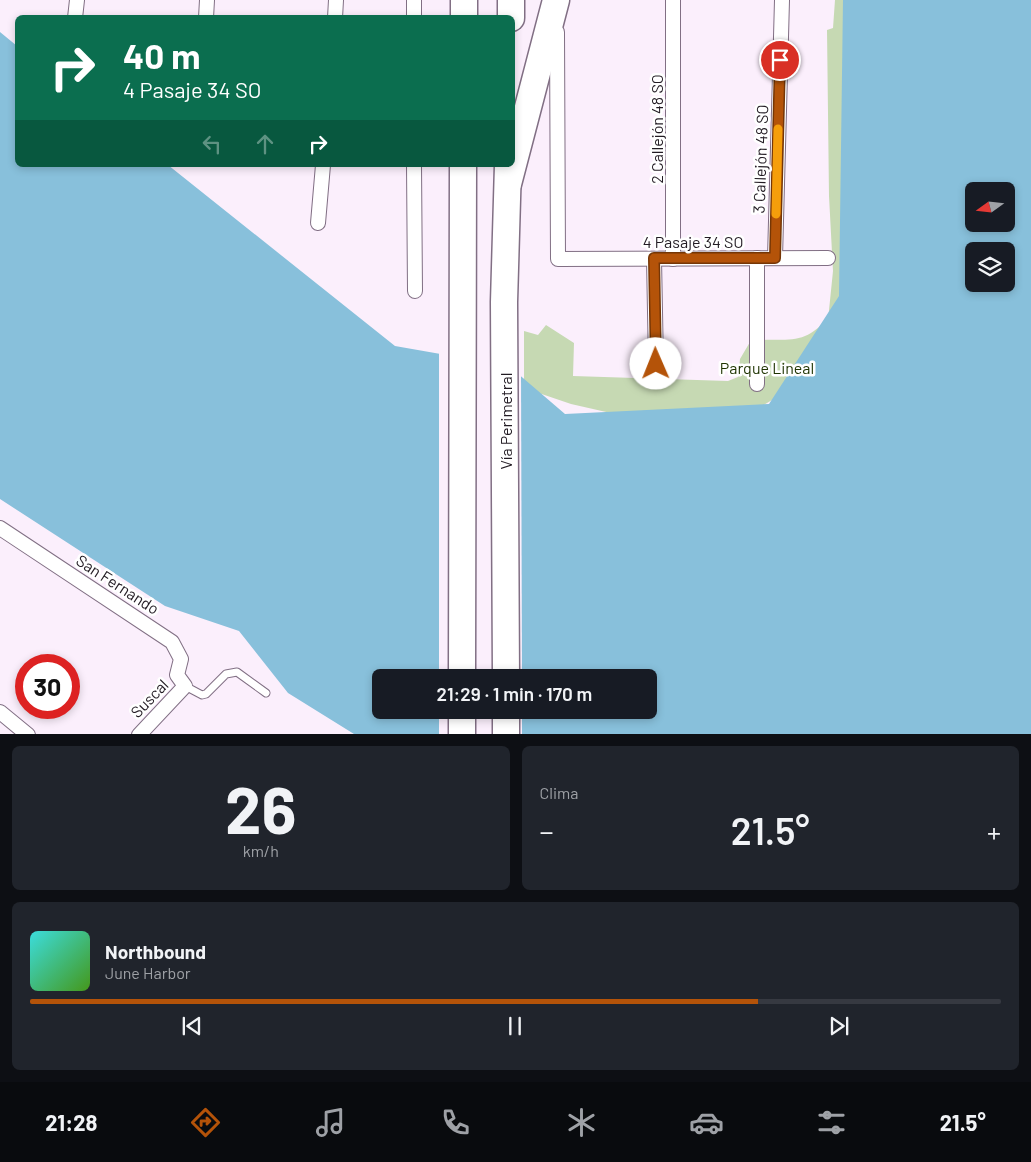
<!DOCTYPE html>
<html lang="es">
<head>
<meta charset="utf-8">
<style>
	body { margin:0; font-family:Barlow,sans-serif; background:#20242c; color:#f1f3f6; height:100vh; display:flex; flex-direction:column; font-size:19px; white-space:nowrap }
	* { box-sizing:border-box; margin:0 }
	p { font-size:16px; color:#9ea1a6 }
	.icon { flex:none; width:28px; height:28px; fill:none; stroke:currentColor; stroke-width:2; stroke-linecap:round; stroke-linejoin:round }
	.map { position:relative; height:734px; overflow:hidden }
	.details { display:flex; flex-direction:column; gap:12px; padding:12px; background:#0d0f14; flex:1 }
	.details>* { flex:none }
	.banner { position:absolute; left:15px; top:15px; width:500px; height:152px; border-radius:8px; box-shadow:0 2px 8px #0003; background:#0b6e4f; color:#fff; overflow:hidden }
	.needle { width:32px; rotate:255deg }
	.fabs { position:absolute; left:965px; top:182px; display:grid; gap:10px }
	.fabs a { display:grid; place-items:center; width:50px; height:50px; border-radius:8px; background:#171b24; box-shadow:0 2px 8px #0003; font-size:25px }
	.speed { position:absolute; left:15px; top:654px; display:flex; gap:10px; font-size:25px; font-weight:700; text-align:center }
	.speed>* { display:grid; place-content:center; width:65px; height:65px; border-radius:50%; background:#171b24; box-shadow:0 2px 8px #0003; line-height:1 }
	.speed .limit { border:8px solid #d22; background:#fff; color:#111 }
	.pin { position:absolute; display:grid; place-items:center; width:42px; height:42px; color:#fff; margin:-21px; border:2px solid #fff; border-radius:50%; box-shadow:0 1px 5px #0007 }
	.me { position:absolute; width:55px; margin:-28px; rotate:359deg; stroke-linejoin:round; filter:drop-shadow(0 0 4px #0008) }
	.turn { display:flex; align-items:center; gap:18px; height:105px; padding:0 25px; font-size:22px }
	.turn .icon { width:65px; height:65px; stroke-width:2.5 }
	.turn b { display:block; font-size:35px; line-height:42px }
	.lanes { display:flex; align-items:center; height:48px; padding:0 25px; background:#0003; justify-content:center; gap:25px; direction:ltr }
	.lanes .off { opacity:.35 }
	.big { font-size:38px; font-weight:600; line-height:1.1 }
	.details .card { flex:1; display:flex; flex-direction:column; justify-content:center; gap:8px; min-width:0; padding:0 18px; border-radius:8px; background:#20242c }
	.details .dial { align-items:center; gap:0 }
	.dial b { font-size:65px; line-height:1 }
	.song { display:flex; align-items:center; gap:15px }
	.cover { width:60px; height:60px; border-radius:8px; background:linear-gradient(135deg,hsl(180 70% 55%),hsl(100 70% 35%)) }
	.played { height:5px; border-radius:2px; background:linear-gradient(90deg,#b45309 75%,#363941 75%) }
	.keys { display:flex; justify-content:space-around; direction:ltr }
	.heat { display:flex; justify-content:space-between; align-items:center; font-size:28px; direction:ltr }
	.details .tiles { flex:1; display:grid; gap:12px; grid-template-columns:1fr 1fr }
	.card:last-child { grid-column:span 2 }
	.trip { position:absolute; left:372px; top:669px; width:285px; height:50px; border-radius:8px; background:#171b24; box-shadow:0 2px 8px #0003; font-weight:600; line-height:50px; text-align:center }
	.tabs { display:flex; height:80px; justify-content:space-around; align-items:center; background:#090b0e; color:#9ea1a6 }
	.tabs .icon { width:35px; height:35px }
	.tabs .selected { color:#b45309 }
	.tabs b { font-size:22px; color:#f1f3f6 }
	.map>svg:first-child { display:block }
</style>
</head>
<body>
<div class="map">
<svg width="1031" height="735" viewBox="0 0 1031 735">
	<rect width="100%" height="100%" fill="#fbeffc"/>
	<!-- green -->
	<path fill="#c6d9b3" d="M835,0h27l3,267 -83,127 -25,15 -120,10 -66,-15 -47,-16v-57l14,4 8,-10 28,18 -1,33 155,5 10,-4 2,-18 10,-17c18,-5 39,1 55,-6 8,-3 16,-11 23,-16l5,-49 -4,-75 -2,-166 6,-2z"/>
	<!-- water -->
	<path fill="#88c0db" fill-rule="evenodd" d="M843,0h188v734h-677l-66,-41 -49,-62 -74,-25 -165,-107v-467l17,14 1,119h150l227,181 114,20 56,48 204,-10 70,-108zM974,191h32v33h-32zM974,251h32v33h-32zM381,678h268v32h-268z"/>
	<!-- pier -->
	<g fill="#fbeffc">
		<path d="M439,351l71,13 11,9 1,304h-83z"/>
		<rect x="439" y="710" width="83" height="24"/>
	</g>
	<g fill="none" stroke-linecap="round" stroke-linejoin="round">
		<defs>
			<path id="lane" d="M185,686l17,9 4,-1 20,-20 11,-2 29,21"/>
			<g id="street">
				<path d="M414,0v18"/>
				<path d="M673,0v259"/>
				<path d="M75,18l2,-18"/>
				<path d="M206,18l1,-18"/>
				<path d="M335,18l1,-18"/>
				<path d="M557,32l1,227 270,-1"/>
				<path d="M414,165l1,126"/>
				<path d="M318,223l5,-58"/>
				<path d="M775,258l7,-258"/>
				<path d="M654,259l2,105"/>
				<path d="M757,384v-126"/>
				<path d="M0,528l172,114 9,17 -4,16 8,11 -46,49"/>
				<path d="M0,712l28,23"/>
			</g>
			<g id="highway">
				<path d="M464,18v-18"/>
				<path d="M511,18v-18"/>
				<path d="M508,184l48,-184"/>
				<path d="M462,678l1,-513"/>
				<path d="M506,678l-2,-376 4,-137"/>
				<path d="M462,710v25"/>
				<path d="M506,710v25"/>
			</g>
		</defs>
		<!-- lane casing -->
		<use href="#lane" stroke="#816f84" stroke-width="9"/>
		<!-- street casing -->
		<use href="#street" stroke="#816f84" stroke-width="16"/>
		<!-- highway casing -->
		<use href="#highway" stroke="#816f84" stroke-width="29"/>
		<!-- lane -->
		<use href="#lane" stroke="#fff" stroke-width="7"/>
		<!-- street -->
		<use href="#street" stroke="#fff" stroke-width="14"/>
		<!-- highway -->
		<use href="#highway" stroke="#fff" stroke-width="26"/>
	</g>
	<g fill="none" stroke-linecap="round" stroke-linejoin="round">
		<defs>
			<path id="route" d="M656,364l-2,-106h121l5,-198"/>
		</defs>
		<!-- route casing -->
		<use href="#route" stroke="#753606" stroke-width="12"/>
		<!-- route -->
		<use href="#route" stroke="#b45309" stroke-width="9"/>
		<!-- slow -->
		<path stroke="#f59e0b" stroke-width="9" d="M776,214l2,-85"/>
	</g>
	<g text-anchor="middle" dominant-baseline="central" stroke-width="5" stroke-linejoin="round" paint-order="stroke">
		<!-- street labels -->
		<g font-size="16" fill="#221b23" stroke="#fff">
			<text transform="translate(656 129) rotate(-90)">2 Callejón 48 SO</text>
			<text transform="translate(760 159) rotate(-88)">3 Callejón 48 SO</text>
			<text x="693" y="241">4 Pasaje 34 SO</text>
			<text transform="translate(505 421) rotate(-90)">Vía Perimetral</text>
			<text transform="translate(118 584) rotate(33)">San Fernando</text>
			<text transform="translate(149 698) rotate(-46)">Suscal</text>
		</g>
		<!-- park labels -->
		<g font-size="16" fill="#1e3300" stroke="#fff">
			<text x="767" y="367">Parque Lineal</text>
		</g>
	</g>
</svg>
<div class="fabs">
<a><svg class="needle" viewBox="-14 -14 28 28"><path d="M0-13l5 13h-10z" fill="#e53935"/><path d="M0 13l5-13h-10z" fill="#9ea1a6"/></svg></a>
<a><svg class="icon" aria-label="layers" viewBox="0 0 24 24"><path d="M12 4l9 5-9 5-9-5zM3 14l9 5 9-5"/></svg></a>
</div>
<div class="speed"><div class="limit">30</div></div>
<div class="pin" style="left:780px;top:60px;background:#d93025"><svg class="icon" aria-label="arrive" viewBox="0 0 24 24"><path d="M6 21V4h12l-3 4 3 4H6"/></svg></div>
<svg class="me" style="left:656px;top:364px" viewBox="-20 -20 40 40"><circle r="19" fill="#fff"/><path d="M0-13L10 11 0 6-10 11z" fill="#b45309"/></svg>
<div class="trip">21:29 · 1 min · 170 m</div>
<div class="banner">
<div class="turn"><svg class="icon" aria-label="right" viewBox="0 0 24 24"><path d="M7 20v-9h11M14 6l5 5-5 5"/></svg><div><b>40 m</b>4 Pasaje 34 SO</div></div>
<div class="lanes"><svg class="icon off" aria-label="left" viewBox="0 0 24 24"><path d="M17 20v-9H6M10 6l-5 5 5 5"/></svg><svg class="icon off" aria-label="ahead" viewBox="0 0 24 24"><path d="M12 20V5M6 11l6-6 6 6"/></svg><svg class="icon" aria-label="right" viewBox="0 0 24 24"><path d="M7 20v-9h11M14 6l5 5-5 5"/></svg></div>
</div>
</div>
<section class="details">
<div class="tiles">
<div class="card dial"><b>26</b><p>km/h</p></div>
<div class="card"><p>Clima</p>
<div class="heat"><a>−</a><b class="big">21.5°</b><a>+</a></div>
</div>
<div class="card">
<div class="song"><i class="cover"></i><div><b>Northbound</b><p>June Harbor</p></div></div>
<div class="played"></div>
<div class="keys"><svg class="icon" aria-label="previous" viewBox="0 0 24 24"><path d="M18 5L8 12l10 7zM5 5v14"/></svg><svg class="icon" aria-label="pause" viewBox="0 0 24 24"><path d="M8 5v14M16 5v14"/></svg><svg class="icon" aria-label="next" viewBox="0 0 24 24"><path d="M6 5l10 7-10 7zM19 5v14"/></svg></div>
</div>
</div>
</section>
<nav class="tabs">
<b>21:28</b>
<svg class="icon selected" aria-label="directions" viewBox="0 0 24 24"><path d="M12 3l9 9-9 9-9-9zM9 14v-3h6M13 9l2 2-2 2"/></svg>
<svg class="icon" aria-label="music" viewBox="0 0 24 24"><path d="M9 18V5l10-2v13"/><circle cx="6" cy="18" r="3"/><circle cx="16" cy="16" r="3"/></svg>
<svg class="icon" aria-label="phone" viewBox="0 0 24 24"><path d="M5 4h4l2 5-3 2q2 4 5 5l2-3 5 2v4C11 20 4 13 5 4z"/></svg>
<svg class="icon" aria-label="climate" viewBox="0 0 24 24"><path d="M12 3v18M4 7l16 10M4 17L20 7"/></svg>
<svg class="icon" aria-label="car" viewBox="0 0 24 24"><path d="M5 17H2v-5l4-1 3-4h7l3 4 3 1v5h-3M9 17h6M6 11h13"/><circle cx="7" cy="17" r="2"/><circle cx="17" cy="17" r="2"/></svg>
<svg class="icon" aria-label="filters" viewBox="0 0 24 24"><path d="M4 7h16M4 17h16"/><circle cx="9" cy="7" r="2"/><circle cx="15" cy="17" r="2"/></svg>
<b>21.5°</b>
</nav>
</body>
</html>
